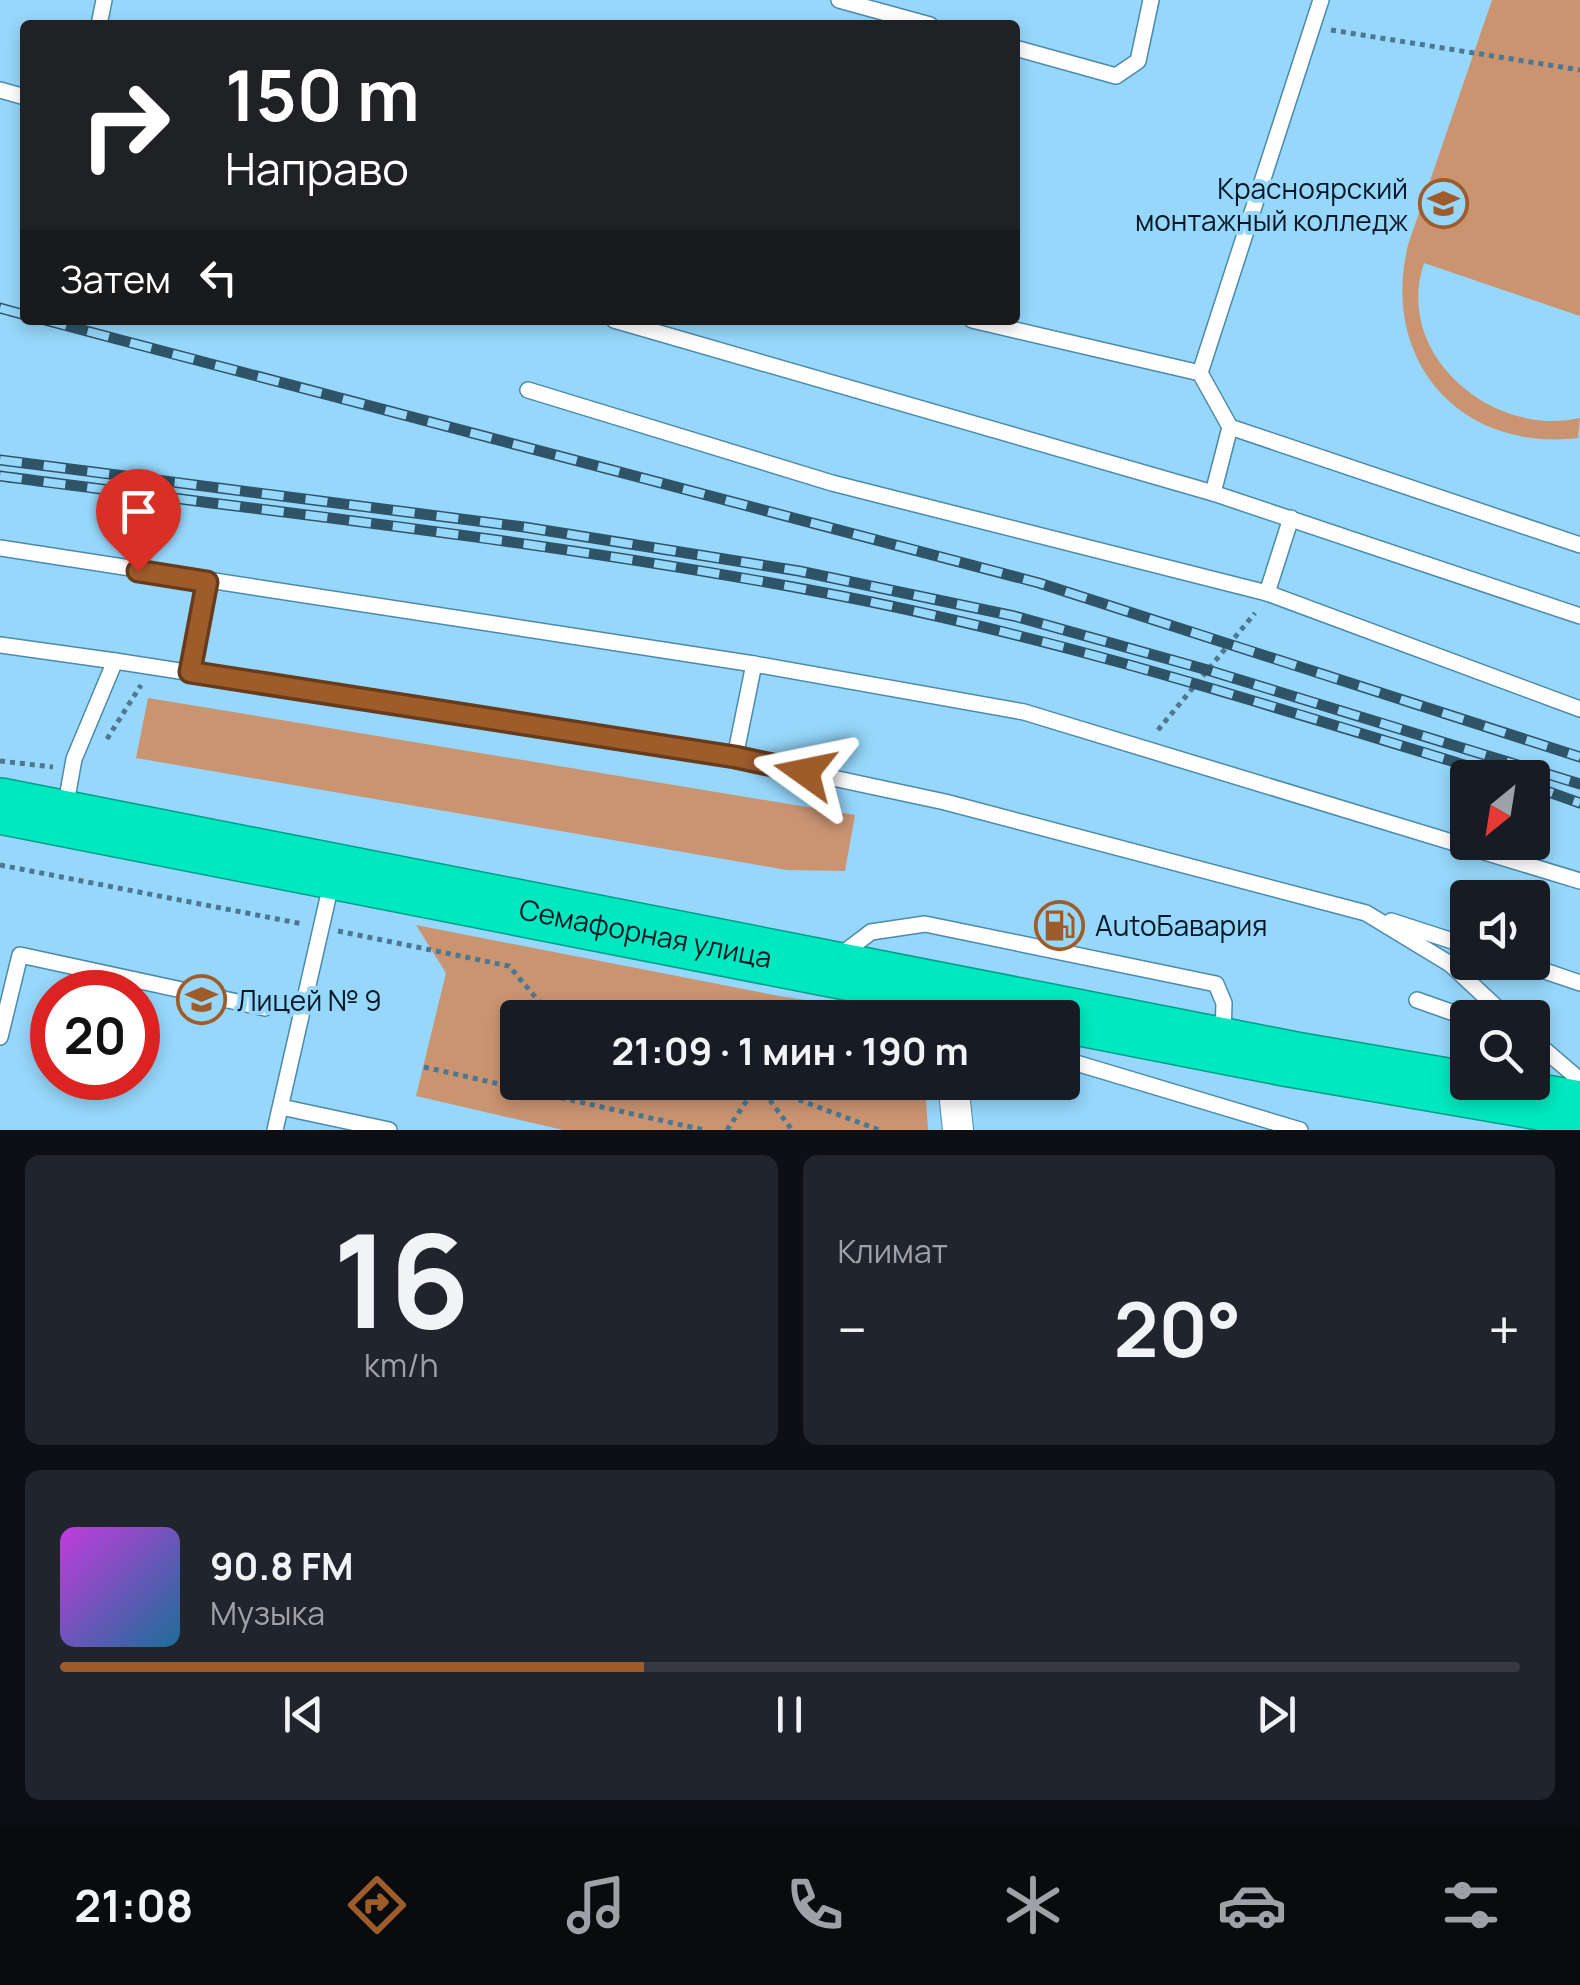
<!DOCTYPE html>
<html lang="ru">
<head>
<meta charset="utf-8">
<style>
	body { margin:0; font-family:Manrope,sans-serif; background:#20242c; color:#f1f3f6; height:100vh; display:flex; flex-direction:column; font-size:38px; white-space:nowrap }
	* { box-sizing:border-box; margin:0 }
	p { font-size:32px; color:#9ea1a6 }
	.icon { flex:none; width:55px; height:55px; fill:none; stroke:currentColor; stroke-width:2; stroke-linecap:round; stroke-linejoin:round }
	.map { position:relative; height:1130px; overflow:hidden }
	.panel { display:flex; flex-direction:column; gap:25px; padding:25px; background:#0d0f14; flex:1 }
	.panel>* { flex:none }
	.banner { position:absolute; left:20px; top:20px; width:1000px; height:305px; border-radius:10px; box-shadow:0 5px 15px #0003; background:#202124; color:#fff; overflow:hidden }
	.needle { width:65px; rotate:210deg }
	.controls { position:absolute; left:1450px; top:760px; display:grid; gap:20px }
	.controls a { display:grid; place-items:center; width:100px; height:100px; border-radius:10px; background:#171b24; box-shadow:0 5px 15px #0003; font-size:50px }
	.speed { position:absolute; left:30px; top:970px; display:flex; gap:20px; font-size:50px; font-weight:700; text-align:center }
	.speed>* { display:grid; place-content:center; width:130px; height:130px; border-radius:50%; background:#171b24; box-shadow:0 5px 15px #0003; line-height:1 }
	.speed .limit { border:15px solid #d22; background:#fff; color:#111 }
	.pin { position:absolute; display:grid; place-items:center; width:85px; height:85px; color:#fff; margin:-102px -42px; border-radius:50% 50% 50% 0; rotate:-45deg; box-shadow:0 0 10px #0007 }
	.pin .icon { rotate:45deg }
	.me { position:absolute; width:110px; margin:-55px; rotate:282deg; stroke-linejoin:round; filter:drop-shadow(0 0 8px #0008) }
	.turn { display:flex; align-items:center; gap:35px; height:210px; padding:0 40px; font-size:45px }
	.turn .icon { width:130px; height:130px; stroke-width:2.5 }
	.turn b { display:block; font-size:70px; line-height:85px }
	.then { display:flex; align-items:center; height:95px; padding:0 40px; background:#0003; gap:20px; font-size:38px }
	.big { font-size:75px; font-weight:700; line-height:1.1 }
	.panel .card { flex:1; display:flex; flex-direction:column; justify-content:center; gap:15px; min-width:0; padding:0 35px; border-radius:15px; background:#20242c }
	.panel .dial { align-items:center; gap:0 }
	.dial b { font-size:130px; line-height:1 }
	.song { display:flex; align-items:center; gap:30px }
	.cover { width:120px; height:120px; border-radius:15px; background:linear-gradient(135deg,hsl(290 70% 55%),hsl(200 70% 35%)) }
	.played { height:10px; border-radius:5px; background:linear-gradient(90deg,#9f5c2b 40%,#363941 40%) }
	.keys { display:flex; justify-content:space-around; direction:ltr }
	.heat { display:flex; justify-content:space-between; align-items:center; font-size:55px; direction:ltr }
	.panel .tiles { flex:1; display:grid; gap:25px; grid-template-columns:1fr 1fr }
	.card:last-child { grid-column:span 2 }
	.trip { position:absolute; left:500px; top:1000px; width:580px; height:100px; border-radius:10px; background:#171b24; box-shadow:0 5px 15px #0003; font-weight:700; line-height:100px; text-align:center }
	.tab-bar { display:flex; height:160px; justify-content:space-around; align-items:center; background:#090b0e; color:#9ea1a6 }
	.tab-bar .icon { width:70px; height:70px }
	.tab-bar .current { color:#9f5c2b }
	.tab-bar b { font-size:45px; color:#f1f3f6 }
	.map>svg:first-child { display:block }
</style>
</head>
<body>
<div class="map">
<svg width="1580" height="1130" viewBox="0 0 1580 1130">
	<rect width="100%" height="100%" fill="#96d7fb"/>
	<!-- green -->
	<g fill="#ca9471">
		<path d="M1492,0h88v316l-156,-53c-31,92 69,175 156,155l-2,20c-118,14 -198,-77 -170,-193z"/>
		<path d="M148,698l707,117 -10,56 -58,-1 -651,-112z"/>
		<path d="M416,925l363,71 140,21 -401,1v64l407,1 3,47h-365l-147,-34 30,-123z"/>
	</g>
	<g fill="none" stroke-linecap="round" stroke-linejoin="round">
		<defs>
			<g id="lane">
				<path d="M839,0l91,25"/>
				<path d="M99,25l5,-25"/>
				<path d="M1015,48l101,28 22,-15 13,-61"/>
				<path d="M0,90l25,7"/>
				<path d="M614,320l599,173 367,123"/>
				<path d="M972,320l228,53 30,54 350,118"/>
				<path d="M1200,373l121,-373"/>
				<path d="M528,390l304,93 435,110 313,116"/>
				<path d="M1213,493l17,-66"/>
				<path d="M0,548l754,116 270,48 556,169"/>
				<path d="M1267,593l24,-75"/>
				<path d="M0,645l115,16"/>
				<path d="M190,672l17,-90"/>
				<path d="M735,757l19,-93"/>
				<path d="M65,809l9,-50 41,-98 620,96 210,45 421,111 84,51 58,54"/>
				<path d="M1391,921l77,25"/>
				<path d="M838,957l33,-25 54,-8 291,60 8,19 -1,33"/>
				<path d="M1518,962l62,21"/>
				<path d="M1417,1000l51,18"/>
				<path d="M0,1037l20,-82 245,53"/>
				<path d="M1532,1039l48,41"/>
				<path d="M1076,1063l224,67"/>
				<path d="M281,1107l108,23"/>
				<path d="M275,1130l57,-250"/>
			</g>
			<path id="street" d="M953,1082l5,48"/>
			<g id="highway">
				<path id="s1" d="M0,806l1290,253 290,50"/>
			</g>
		</defs>
		<!-- lane casing -->
		<use href="#lane" stroke="#4b8aab" stroke-width="18"/>
		<!-- street casing -->
		<use href="#street" stroke="#4b8aab" stroke-width="32"/>
		<!-- highway casing -->
		<use href="#highway" stroke="#009f89" stroke-width="58"/>
		<!-- path -->
		<g stroke="#4b7890" stroke-width="5" stroke-dasharray="5 5" stroke-linecap="butt">
			<path d="M1331,30l249,40"/>
			<path d="M1158,730l97,-117"/>
			<path d="M107,739l34,-54"/>
			<path d="M0,761l53,6"/>
			<path d="M0,865l303,59"/>
			<path d="M338,931l171,35 44,52"/>
			<path d="M774,1018l4,-17"/>
			<path d="M424,1067l280,63"/>
			<path d="M752,1082l127,48"/>
			<path d="M758,1084l34,46"/>
			<path d="M727,1130l31,-46"/>
		</g>
		<!-- lane -->
		<use href="#lane" stroke="#fff" stroke-width="15"/>
		<!-- street -->
		<use href="#street" stroke="#fff" stroke-width="30"/>
		<!-- highway -->
		<use href="#highway" stroke="#00e8bf" stroke-width="55"/>
		<defs>
			<g id="rail">
				<path d="M0,308l25,7"/>
				<path d="M45,320l994,263 541,174"/>
				<path d="M0,460l524,67 275,44 215,45 190,53 376,115"/>
				<path d="M0,476c273,36 549,65 820,116 233,43 460,117 687,186"/>
				<path d="M1532,786l48,17"/>
			</g>
		</defs>
		<!-- rail casing -->
		<use href="#rail" stroke="#2f5468" stroke-width="11"/>
		<!-- rail -->
		<use href="#rail" stroke="#96d7fb" stroke-width="8" stroke-dasharray="22" stroke-linecap="butt"/>
	</g>
	<g fill="none" stroke-linecap="round" stroke-linejoin="round">
		<defs>
			<path id="route" d="M138,571l69,11 -17,90 545,85 70,15"/>
		</defs>
		<!-- route casing -->
		<use href="#route" stroke="#673c1c" stroke-width="25"/>
		<!-- route -->
		<use href="#route" stroke="#9f5c2b" stroke-width="18"/>
	</g>
	<!-- icons -->
	<defs>
		<symbol id="university-ring" viewBox="-11 -11 22 22"><circle r="9.5" fill="#96d7fb" stroke="#9f5c2b" stroke-width="1.5"/><path d="M0-5L7-2L0 1L-7-2ZM-4 1L0 2.5L4 1V4Q0 6-4 4Z" fill="#9f5c2b"/></symbol>
		<symbol id="fuel-ring" viewBox="-11 -11 22 22"><circle r="9.5" fill="#96d7fb" stroke="#9f5c2b" stroke-width="1.5"/><path d="M-5.5-6h7V0h2V4h1.3V-2.5L3-4.5l.8-.8L6-3V5H2.5V1h-1V6h-7ZM-4.2-4.7v3.2H.2V-4.7Z" fill="#9f5c2b"/></symbol>
		<symbol id="school-ring" viewBox="-11 -11 22 22"><circle r="9.5" fill="#96d7fb" stroke="#9f5c2b" stroke-width="1.5"/><path d="M0-5L7-2L0 1L-7-2ZM-4 1L0 2.5L4 1V4Q0 6-4 4Z" fill="#9f5c2b"/></symbol>
	</defs>
	<g fill-rule="evenodd">
		<use href="#university-ring" x="1416" y="176" width="55" height="55"/>
		<use href="#fuel-ring" x="1032" y="898" width="55" height="55"/>
		<use href="#school-ring" x="174" y="972" width="55" height="55"/>
	</g>
	<g text-anchor="middle" dominant-baseline="central" stroke-width="8" stroke-linejoin="round" paint-order="stroke">
		<!-- poi labels -->
		<g font-size="28" fill="#001825" stroke="#96d7fb" text-anchor="start">
			<text x="1408" y="188" text-anchor="end">Красноярский<tspan x="1408" dy="32">монтажный колледж</tspan></text>
			<text x="1095" y="925">AutoБавария</text>
			<text x="237" y="1000">Лицей № 9</text>
		</g>
		<!-- street labels -->
		<g font-size="28" fill="#001825" stroke="#96d7fb">
			<text stroke="none"><textPath href="#s1" startOffset="658">Семафорная улица</textPath></text>
		</g>
	</g>
</svg>
<div class="controls">
<a><svg class="needle" viewBox="-14 -14 28 28"><path d="M0-13l5 13h-10z" fill="#e53935"/><path d="M0 13l5-13h-10z" fill="#9ea1a6"/></svg></a>
<a><svg class="icon" aria-label="sound" viewBox="0 0 24 24"><path d="M4 9h4l5-4v14l-5-4H4zM17 9q2 3 0 6"/></svg></a>
<a><svg class="icon" aria-label="search" viewBox="0 0 24 24"><circle cx="10" cy="10" r="6"/><path d="M15 15l6 6"/></svg></a>
</div>
<div class="speed"><div class="limit">20</div></div>
<div class="pin" style="left:138px;top:571px;background:#d93025"><svg class="icon" aria-label="arrive" viewBox="0 0 24 24"><path d="M6 21V4h12l-3 4 3 4H6"/></svg></div>
<svg class="me" style="left:805px;top:772px" viewBox="-20 -20 40 40"><path d="M0-17L14 15 0 8-14 15z" fill="#9f5c2b" stroke="#fff" stroke-width="4"/></svg>
<div class="trip">21:09 · 1 мин · 190 m</div>
<div class="banner">
<div class="turn"><svg class="icon" aria-label="right" viewBox="0 0 24 24"><path d="M7 20v-9h11M14 6l5 5-5 5"/></svg><div><b>150 m</b>Направо</div></div>
<div class="then">Затем<svg class="icon" aria-label="left" viewBox="0 0 24 24"><path d="M17 20v-9H6M10 6l-5 5 5 5"/></svg></div>
</div>
</div>
<section class="panel">
<div class="tiles">
<div class="card dial"><b>16</b><p>km/h</p></div>
<div class="card"><p>Климат</p>
<div class="heat"><a>−</a><b class="big">20°</b><a>+</a></div>
</div>
<div class="card">
<div class="song"><i class="cover"></i><div><b>90.8 FM</b><p>Музыка</p></div></div>
<div class="played"></div>
<div class="keys"><svg class="icon" aria-label="previous" viewBox="0 0 24 24"><path d="M18 5L8 12l10 7zM5 5v14"/></svg><svg class="icon" aria-label="pause" viewBox="0 0 24 24"><path d="M8 5v14M16 5v14"/></svg><svg class="icon" aria-label="next" viewBox="0 0 24 24"><path d="M6 5l10 7-10 7zM19 5v14"/></svg></div>
</div>
</div>
</section>
<nav class="tab-bar">
<b>21:08</b>
<svg class="icon current" aria-label="directions" viewBox="0 0 24 24"><path d="M12 3l9 9-9 9-9-9zM9 14v-3h6M13 9l2 2-2 2"/></svg>
<svg class="icon" aria-label="music" viewBox="0 0 24 24"><path d="M9 18V5l10-2v13"/><circle cx="6" cy="18" r="3"/><circle cx="16" cy="16" r="3"/></svg>
<svg class="icon" aria-label="phone" viewBox="0 0 24 24"><path d="M5 4h4l2 5-3 2q2 4 5 5l2-3 5 2v4C11 20 4 13 5 4z"/></svg>
<svg class="icon" aria-label="climate" viewBox="0 0 24 24"><path d="M12 3v18M4 7l16 10M4 17L20 7"/></svg>
<svg class="icon" aria-label="car" viewBox="0 0 24 24"><path d="M5 17H2v-5l4-1 3-4h7l3 4 3 1v5h-3M9 17h6M6 11h13"/><circle cx="7" cy="17" r="2"/><circle cx="17" cy="17" r="2"/></svg>
<svg class="icon" aria-label="filters" viewBox="0 0 24 24"><path d="M4 7h16M4 17h16"/><circle cx="9" cy="7" r="2"/><circle cx="15" cy="17" r="2"/></svg>
</nav>
</body>
</html>
